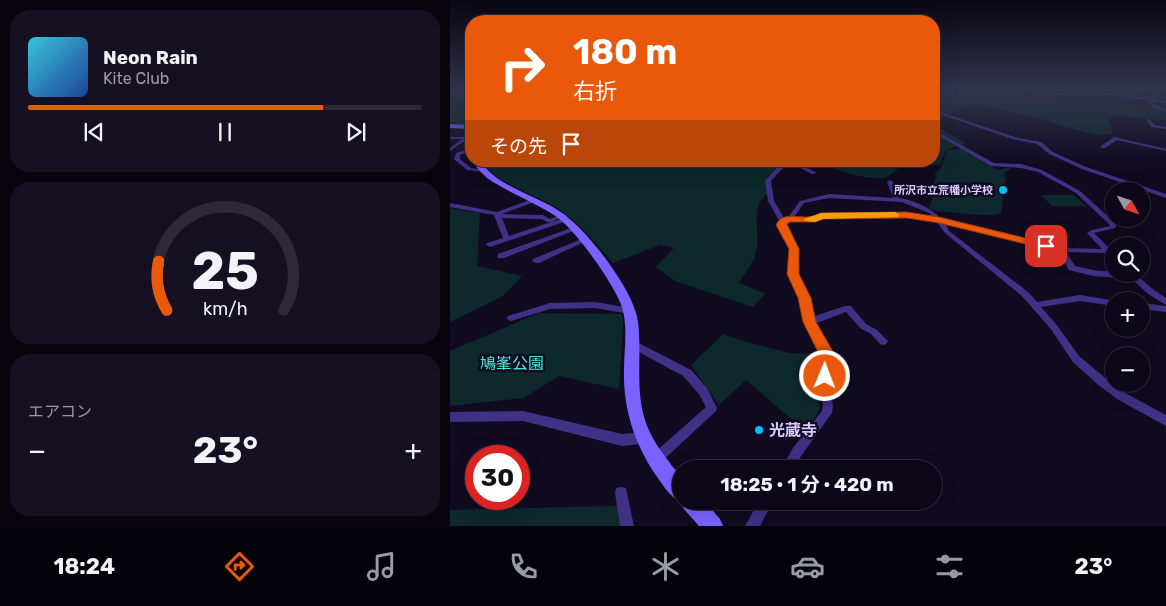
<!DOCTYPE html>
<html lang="ja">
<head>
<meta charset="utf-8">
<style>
	body { margin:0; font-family:Rubik,"Noto Sans JP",sans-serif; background:#161122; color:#f1f3f6; height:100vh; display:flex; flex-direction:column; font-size:19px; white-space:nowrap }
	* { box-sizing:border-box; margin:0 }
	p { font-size:16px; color:#9a9aa2 }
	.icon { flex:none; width:28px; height:28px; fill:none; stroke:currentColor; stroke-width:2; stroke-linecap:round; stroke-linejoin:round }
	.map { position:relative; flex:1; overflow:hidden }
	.side { display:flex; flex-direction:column; gap:10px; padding:10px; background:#07040e; width:450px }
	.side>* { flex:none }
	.hud { position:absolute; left:15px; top:15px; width:475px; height:152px; border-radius:20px; box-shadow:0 5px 20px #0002,0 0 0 1px #2d2938; background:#ea580c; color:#fff; overflow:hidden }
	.needle { width:32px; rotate:130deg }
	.buttons { position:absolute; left:655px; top:182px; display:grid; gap:10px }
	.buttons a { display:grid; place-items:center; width:45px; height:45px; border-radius:50%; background:#0d0819; box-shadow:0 5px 20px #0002,0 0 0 1px #2d2938; font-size:25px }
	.speed { position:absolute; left:15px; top:445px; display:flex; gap:10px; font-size:25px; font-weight:700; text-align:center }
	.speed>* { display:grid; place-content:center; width:65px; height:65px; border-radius:50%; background:#0d0819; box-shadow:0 5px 20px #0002,0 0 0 1px #2d2938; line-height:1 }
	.speed .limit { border:8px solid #d22; background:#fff; color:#111 }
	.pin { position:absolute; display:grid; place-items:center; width:42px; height:42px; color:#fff; margin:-21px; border-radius:10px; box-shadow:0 2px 8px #0006 }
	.me { position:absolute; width:55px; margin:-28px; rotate:1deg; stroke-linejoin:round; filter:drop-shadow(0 0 4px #0008) }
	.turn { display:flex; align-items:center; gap:18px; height:105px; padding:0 25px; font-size:22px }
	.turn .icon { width:65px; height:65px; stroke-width:2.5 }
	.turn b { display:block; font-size:35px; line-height:42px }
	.then { display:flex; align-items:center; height:48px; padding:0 25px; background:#0003; gap:10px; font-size:19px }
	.big { font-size:38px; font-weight:700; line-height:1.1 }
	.side .widget { flex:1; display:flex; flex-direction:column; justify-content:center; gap:8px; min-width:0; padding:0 18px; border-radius:20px; background:#161122 }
	.side .dial { align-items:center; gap:0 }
	.dial svg { height:130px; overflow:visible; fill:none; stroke:#2d2938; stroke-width:7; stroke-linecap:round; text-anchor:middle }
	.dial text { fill:#f1f3f6; stroke:none }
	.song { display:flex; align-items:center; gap:15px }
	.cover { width:60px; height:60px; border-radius:8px; background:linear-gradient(135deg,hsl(190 70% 55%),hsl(220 70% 35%)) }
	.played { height:5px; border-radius:2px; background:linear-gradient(90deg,#ea580c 75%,#2d2938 75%) }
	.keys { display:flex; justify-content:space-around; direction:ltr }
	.heat { display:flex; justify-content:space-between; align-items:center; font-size:28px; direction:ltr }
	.trip { position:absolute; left:222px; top:460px; width:270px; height:50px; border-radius:25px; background:#0d0819; box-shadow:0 5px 20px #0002,0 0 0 1px #2d2938; font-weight:700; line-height:50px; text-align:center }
	.tabs { display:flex; height:80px; justify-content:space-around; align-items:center; background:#05030a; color:#9a9aa2 }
	.tabs .icon { width:35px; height:35px }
	.tabs .on { color:#ea580c }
	.tabs b { font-size:22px; color:#f1f3f6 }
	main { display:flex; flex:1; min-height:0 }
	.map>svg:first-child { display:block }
</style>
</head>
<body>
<main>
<section class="side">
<div class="widget">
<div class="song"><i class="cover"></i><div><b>Neon Rain</b><p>Kite Club</p></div></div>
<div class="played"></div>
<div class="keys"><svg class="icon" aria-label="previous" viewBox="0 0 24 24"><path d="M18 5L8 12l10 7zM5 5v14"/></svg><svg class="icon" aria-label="pause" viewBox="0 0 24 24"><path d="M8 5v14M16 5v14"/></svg><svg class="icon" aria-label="next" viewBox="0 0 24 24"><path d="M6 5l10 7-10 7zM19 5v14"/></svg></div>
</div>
<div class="widget dial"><svg viewBox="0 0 100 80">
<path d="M14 69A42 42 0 1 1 86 69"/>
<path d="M14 69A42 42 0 0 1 9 39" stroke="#ea580c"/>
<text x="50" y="56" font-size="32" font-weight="700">25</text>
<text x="50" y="72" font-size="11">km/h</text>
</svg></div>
<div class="widget"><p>エアコン</p>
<div class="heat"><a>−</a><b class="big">23°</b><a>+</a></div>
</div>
</section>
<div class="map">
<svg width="716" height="526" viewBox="0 0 716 526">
	<rect width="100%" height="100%" fill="#110b21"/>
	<!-- green -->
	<g fill="#0d292c">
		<path d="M0,89h21v36l-21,-2z"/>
		<path d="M484,89h94l-5,4c26,8 54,9 80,9 19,0 39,5 58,8l5,1v10l-43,-5 -11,1 -2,5 3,12 -18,1 -70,-20 -42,-9 -13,-1 -36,16z"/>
		<path d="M484,125l32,18 -20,7 -6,15 -35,-3c-6,5 -13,13 -19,15 -10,4 -43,-4 -52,-9l3,-7h97z"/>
		<path d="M511,149l33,19 6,2 9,-3 2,2 -6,3 -1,5 2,1 -5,35c-11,6 -50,-2 -65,-2l-7,-3 5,-14 -3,-6 6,-12 -3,-1 6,-6 7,-19z"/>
		<path d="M32,161h313c-12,9 -28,15 -27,32 -20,15 -6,43 -13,63 -3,9 -11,18 -16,27l26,11 -12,13 -78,-26 -19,-14 18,-19 -14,-3 -47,18c-17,-20 -34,-40 -56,-55 -21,-13 -62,-25 -75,-47z"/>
		<path d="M591,195h33l12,11h-34z"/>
		<path d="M0,208l30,5 -3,53 45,10 -19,20 -53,26z"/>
		<path d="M89,313l83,1 1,12 -4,63 -60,-13 -36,22 -73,8v-55z"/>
		<path d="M273,334l27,9 39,10 31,1 1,6 -6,31 5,16 -4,9 -12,14 -58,-50 -27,25 -28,-40z"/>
		<path d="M168,506l3,20h-171v-16z"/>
	</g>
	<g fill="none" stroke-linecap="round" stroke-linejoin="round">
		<!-- street -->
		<g fill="#3f3185" fill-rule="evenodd">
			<path d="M503,89h5l-10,4 -14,1v-2l13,-1z"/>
			<path d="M636,89l2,2 57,7 -12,-9h4l12,8 8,-4 -4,-4h4l4,4 -10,6 15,2v2l-15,-2 6,5 9,3v2l-12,-3 -7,-8 -58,-7 1,2 -2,1 -45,-2 -2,-1 2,-1 43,2 -2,-4z"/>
			<path d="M661,89h6l11,3 -2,1z"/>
			<path d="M484,110l81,27 26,5 12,10 33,15 80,27v4l-84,-29 -33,-15 -12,-10 -25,-5 -78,-27z"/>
			<path d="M698,119h2l4,6 12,2v2l-15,-2 -4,-7z"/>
			<path d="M484,130l60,33 27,1 21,6 38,21 35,32 1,4 -1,1 -21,5 20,20v6h-3l-5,-6 -40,-1 9,14 18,4 21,2v2h21l19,16 12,8v7l-18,-11 -16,-15 -39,-3 -24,-6 -11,-18 -113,-29 4,8 79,61 9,10 43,-7 37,6h-3v5l-34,-5 -39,6 15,17 23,32 25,21 21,16 41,22v11l-49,-27 -21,-16 -23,-21 -23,-34 -28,-32 -77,-63 -8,-11 -30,-5 -85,1c-12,6 -28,-2 -38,7l14,24 -1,24 11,25 4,19 33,-11h6l15,18 11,6 11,11 -2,3 -3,1 -3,-1 -9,-10 -11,-6 -14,-16 -32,12 7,14 11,17 -4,32 5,18 -1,8 -31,43 -7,13h-13l12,-21 29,-37 1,-6 -5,-18 4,-32 -10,-15 -7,-18 -5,-24 -11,-25 1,-24 -12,-24 2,-3 -12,-21 -3,-20 12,-13 2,-7h6l-2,7 -12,13 3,20 10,17 5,-2 11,-15 29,-7 64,4 -6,-16 3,-2 3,2 6,16c12,1 35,11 42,21l120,29 41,1 -15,-16 5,-3 18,-4v-1l-34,-32 -38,-21 -17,-4 -30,-2 -57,-33zM379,198l73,4 27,11 4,4 -26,-4 -86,1 -7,3h-20l10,-14z"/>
			<path d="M0,137h17l2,1 -19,13v-3l12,-9h-12z"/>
			<path d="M664,137l52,12v2l-49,-11 -12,8h-4v-2z"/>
			<path d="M21,148v3l-11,4v4l11,9 13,2v2l-17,-2 -13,-11 2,-6z"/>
			<path d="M337,161h7l23,12 -5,1z"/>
			<path d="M85,198l2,1v2l-35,13 41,1 7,4 7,-3 3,2 -9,4 14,-4 3,2 -1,1 -77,26 -4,-2 1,-2 16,-5 -9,-23 -44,-8v-4l47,9zM52,218l40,1 5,3h4l-42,14z"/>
			<path d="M124,227l3,2 -1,1 -72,28h-6l-1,-2 1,-2z"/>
			<path d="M134,238l2,1 1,1 -1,1 -47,22h-3l-4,-2 1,-2z"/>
			<path d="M145,302l35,6 3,1 1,2 -1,2 -3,1 -35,-6 -45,1 -39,12 -3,-1 -1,-2 1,-2 42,-13z"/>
			<path d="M691,303l25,3v6l-25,-3z"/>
			<path d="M181,339l60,31 16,18 10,20 -1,3 -56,52 -4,2 -4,-2 -2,-4 2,-4 54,-48 -7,-13 -16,-18 -55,-30 -2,-3 2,-3z"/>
			<path d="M73,411l99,23 20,-2 4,2 2,4 -2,4 -4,2 -20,2 -99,-25 -73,1v-10z"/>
			<path d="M171,487l5,1 1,5 7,33h-14l-5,-33 1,-5z"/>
			<path d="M309,501h14l-13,25h-15z"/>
		</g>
		<!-- secondary -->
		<g fill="#7962ff" fill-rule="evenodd">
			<path d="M0,124l21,1v4l-21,-1z"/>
			<path d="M22,161h8c22,31 66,35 92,60 22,19 63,72 66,101 4,33 -3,66 7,98 5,16 15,30 25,43 3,5 10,10 11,15 2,7 0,16 0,23h23l16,18 3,7h-24l-16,-18 -3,-7c-11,-4 -18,-18 -25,-27 -21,-32 -32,-66 -31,-104 0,-22 5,-47 -4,-68 -10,-23 -43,-70 -63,-85 -22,-15 -48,-24 -70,-39l-8,-8z"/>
		</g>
	</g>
	<!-- sky -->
	<linearGradient id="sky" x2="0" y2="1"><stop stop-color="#090612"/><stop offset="0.55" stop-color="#32344e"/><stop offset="1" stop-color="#32344e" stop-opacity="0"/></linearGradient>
	<rect width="716" height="163" fill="url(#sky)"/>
	<!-- route -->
	<path fill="#ea580c" stroke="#983908" d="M457,212l32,5 111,27 1,2 -5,3 -107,-26 -32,-5 -84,1 -8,3h-25l-3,2 12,25v25l12,24 5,24 19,33 -5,26 -5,2 -6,-2 -2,-5 3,-20 -17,-34 -5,-24 -11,-24 2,-25 -13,-24c7,-15 24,-5 37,-9 3,0 5,-2 8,-3z"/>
	<!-- slow -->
	<path fill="#f59e0b" d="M445,212l5,3 -2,2 -75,2 -8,3 -10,-1 -1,-2 17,-6z"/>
	<!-- markers -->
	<g fill="#00bff6" stroke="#110b21" stroke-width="2">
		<circle cx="553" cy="190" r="5"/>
		<circle cx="309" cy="430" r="5"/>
	</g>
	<g text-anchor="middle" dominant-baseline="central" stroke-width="5" stroke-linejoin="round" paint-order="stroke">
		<!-- far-poi labels -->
		<g font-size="11" font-weight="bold" fill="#d7cbff" stroke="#110b21" text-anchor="end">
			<text x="543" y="190">所沢市立荒幡小学校</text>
		</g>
		<!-- near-park labels -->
		<g font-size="16" fill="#4cead6" stroke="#110b21">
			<text x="62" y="363">鳩峯公園</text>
		</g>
		<!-- near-poi labels -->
		<g font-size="16" font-weight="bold" fill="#d7cbff" stroke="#110b21" text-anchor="start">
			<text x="319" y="430">光蔵寺</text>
		</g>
	</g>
</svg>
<div class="buttons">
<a><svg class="needle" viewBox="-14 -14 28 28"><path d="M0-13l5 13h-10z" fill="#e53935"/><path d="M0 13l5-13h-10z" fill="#9a9aa2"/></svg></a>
<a><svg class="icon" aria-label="search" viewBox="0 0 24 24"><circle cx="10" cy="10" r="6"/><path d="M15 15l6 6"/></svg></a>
<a>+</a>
<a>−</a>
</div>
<div class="speed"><div class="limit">30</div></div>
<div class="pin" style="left:596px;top:246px;background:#d93025"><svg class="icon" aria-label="arrive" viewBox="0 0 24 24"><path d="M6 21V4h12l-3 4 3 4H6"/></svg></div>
<svg class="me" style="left:375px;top:376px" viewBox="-20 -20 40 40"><circle r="17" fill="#ea580c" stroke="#fff" stroke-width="3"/><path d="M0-11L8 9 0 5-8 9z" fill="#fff"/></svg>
<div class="trip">18:25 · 1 分 · 420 m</div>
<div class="hud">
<div class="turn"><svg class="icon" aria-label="right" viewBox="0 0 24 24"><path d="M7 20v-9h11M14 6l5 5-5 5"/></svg><div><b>180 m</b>右折</div></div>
<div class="then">その先<svg class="icon" aria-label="arrive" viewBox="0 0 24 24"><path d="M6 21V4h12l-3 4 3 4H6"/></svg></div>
</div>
</div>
</main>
<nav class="tabs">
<b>18:24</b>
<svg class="icon on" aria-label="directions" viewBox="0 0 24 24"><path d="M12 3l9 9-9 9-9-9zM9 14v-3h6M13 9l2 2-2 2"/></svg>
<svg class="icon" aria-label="music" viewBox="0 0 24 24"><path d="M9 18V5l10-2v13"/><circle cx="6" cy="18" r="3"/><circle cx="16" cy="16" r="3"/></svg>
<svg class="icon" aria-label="phone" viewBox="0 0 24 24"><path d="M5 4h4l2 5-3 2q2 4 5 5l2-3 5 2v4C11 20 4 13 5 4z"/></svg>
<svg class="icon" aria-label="climate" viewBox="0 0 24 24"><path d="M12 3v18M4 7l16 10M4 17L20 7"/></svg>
<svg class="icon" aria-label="car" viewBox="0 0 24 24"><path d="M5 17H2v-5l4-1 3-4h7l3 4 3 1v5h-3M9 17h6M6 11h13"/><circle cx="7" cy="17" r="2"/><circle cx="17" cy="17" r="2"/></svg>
<svg class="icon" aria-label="filters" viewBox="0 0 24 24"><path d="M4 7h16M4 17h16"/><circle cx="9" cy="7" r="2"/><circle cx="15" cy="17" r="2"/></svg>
<b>23°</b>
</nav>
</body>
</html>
